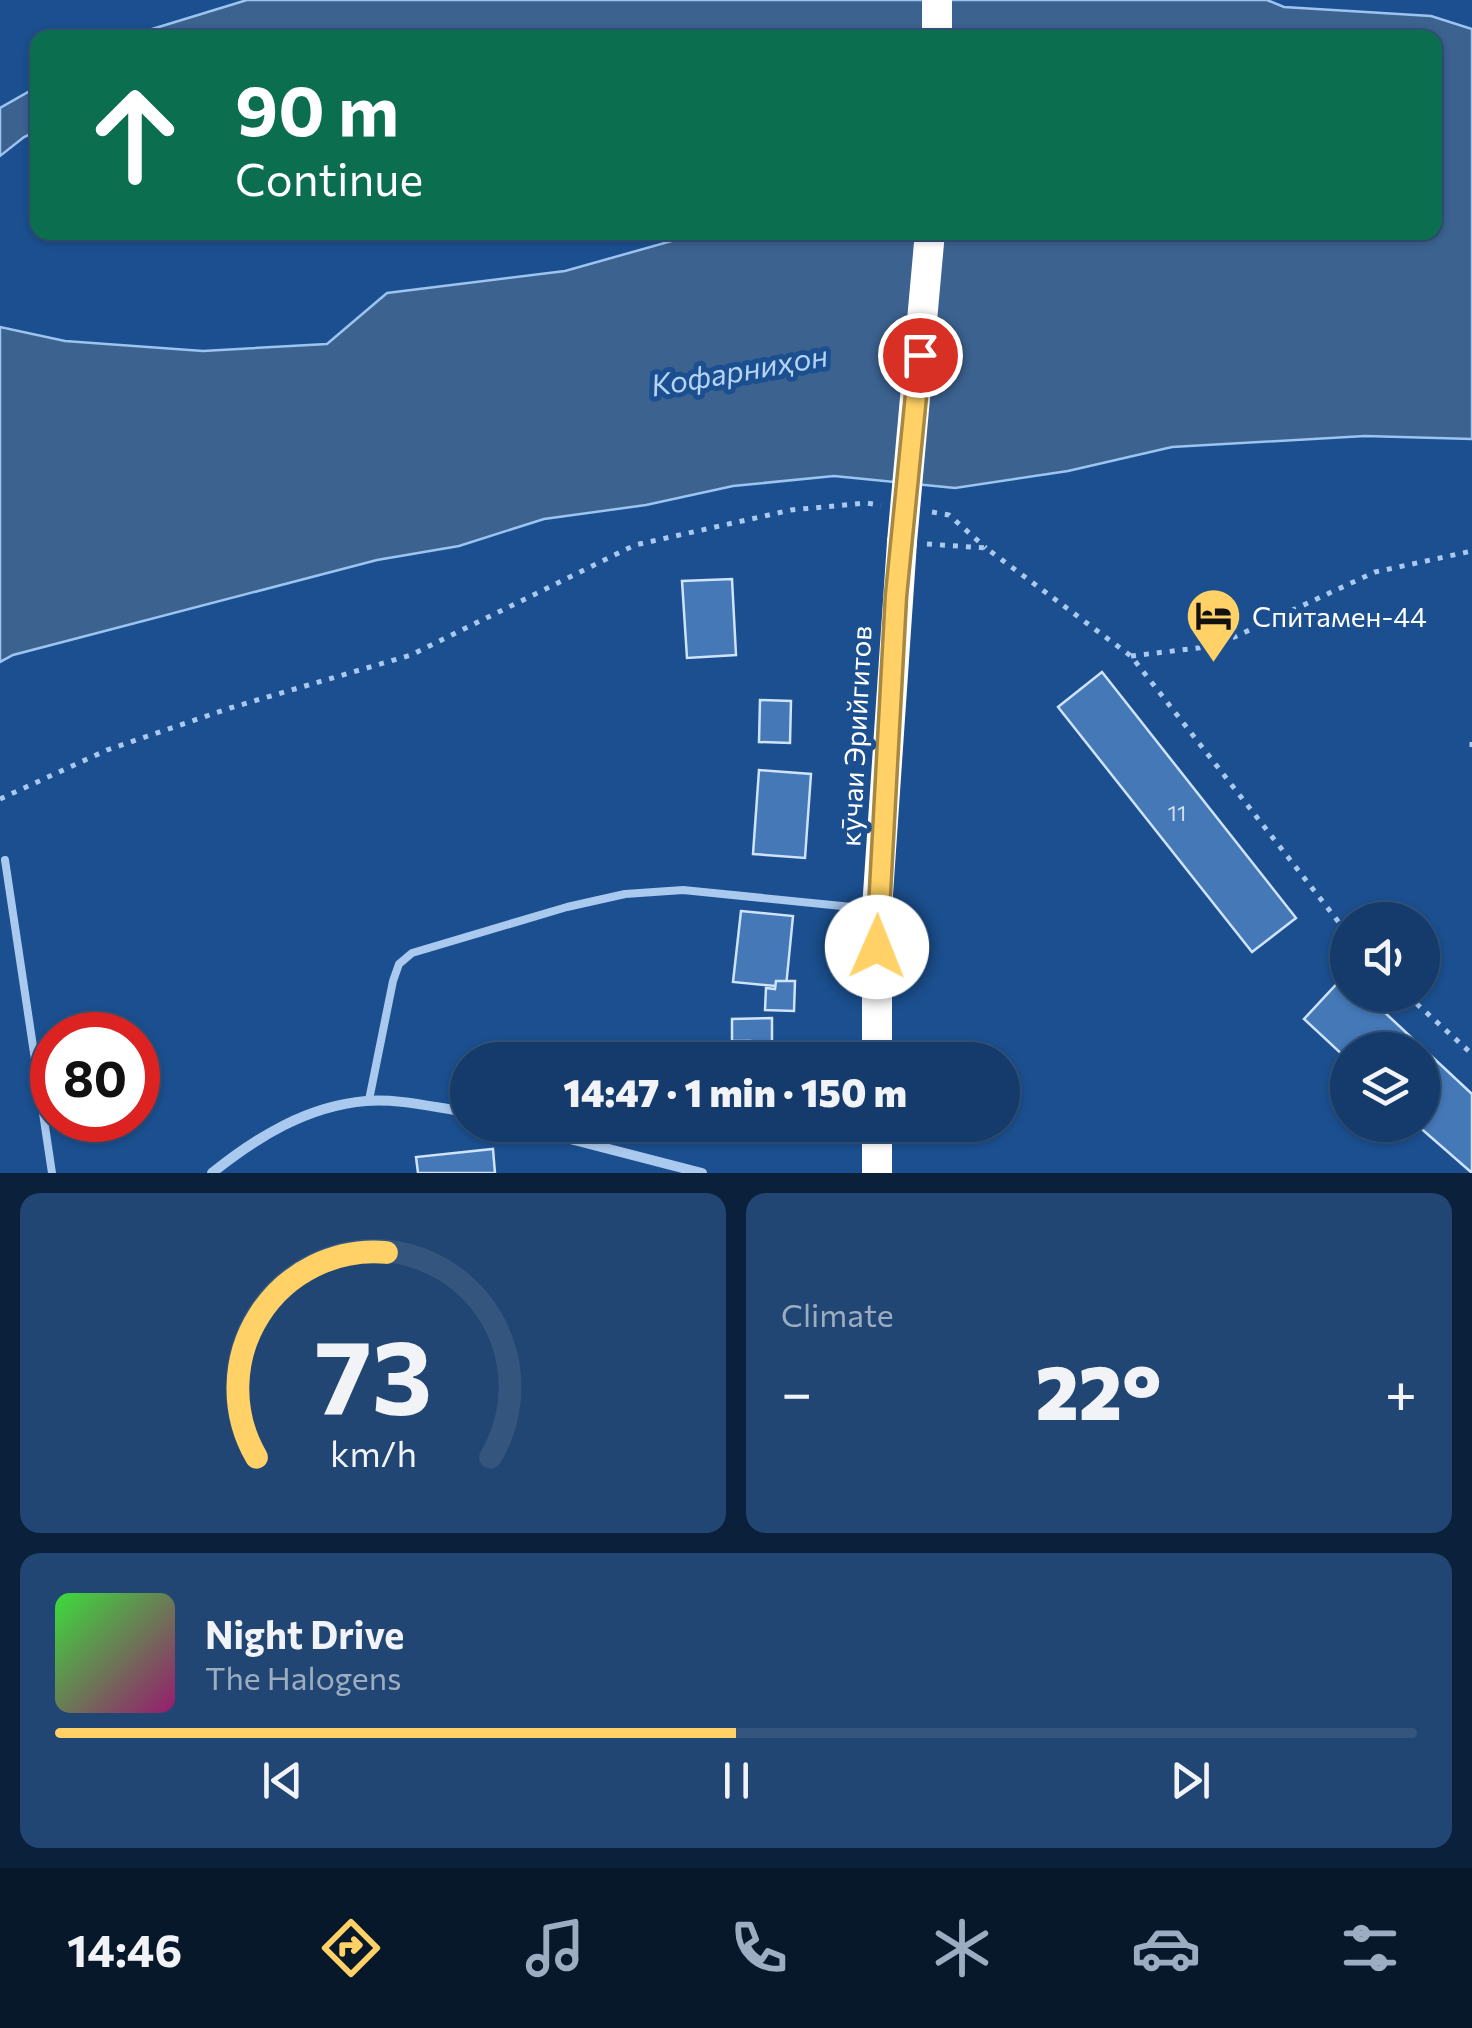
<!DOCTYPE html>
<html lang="en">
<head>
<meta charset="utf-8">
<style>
	body { margin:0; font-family:Commissioner,sans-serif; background:#214673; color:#f1f3f6; height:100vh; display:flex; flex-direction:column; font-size:38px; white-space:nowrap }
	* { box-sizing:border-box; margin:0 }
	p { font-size:32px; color:#9dadc1 }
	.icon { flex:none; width:55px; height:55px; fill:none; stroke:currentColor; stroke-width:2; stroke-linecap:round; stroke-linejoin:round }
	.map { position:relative; height:1173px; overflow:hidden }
	.drawer { display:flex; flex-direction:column; gap:20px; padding:20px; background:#0b203b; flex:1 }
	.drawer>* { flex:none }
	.top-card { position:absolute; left:30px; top:30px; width:1412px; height:210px; border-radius:20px; box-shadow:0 2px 8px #0004,0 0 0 2px #33557e; background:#0b6e4f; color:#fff; overflow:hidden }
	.controls { position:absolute; left:1330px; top:902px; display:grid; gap:20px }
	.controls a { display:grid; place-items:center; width:110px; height:110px; border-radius:50%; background:#143b6b; box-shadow:0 2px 8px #0004,0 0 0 2px #33557e; font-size:50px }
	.speed { position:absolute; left:30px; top:1012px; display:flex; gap:20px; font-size:50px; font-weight:700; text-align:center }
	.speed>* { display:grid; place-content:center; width:130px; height:130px; border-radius:50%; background:#143b6b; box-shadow:0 2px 8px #0004,0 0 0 2px #33557e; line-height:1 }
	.speed .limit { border:15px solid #d22; background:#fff; color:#111 }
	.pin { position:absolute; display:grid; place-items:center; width:85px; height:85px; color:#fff; margin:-42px; border:5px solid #fff; border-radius:50%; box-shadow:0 2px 10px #0007 }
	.me { position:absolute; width:110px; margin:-55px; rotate:1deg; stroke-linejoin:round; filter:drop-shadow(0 0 8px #0008) }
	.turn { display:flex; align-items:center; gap:35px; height:210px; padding:0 40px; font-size:45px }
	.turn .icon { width:130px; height:130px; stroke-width:2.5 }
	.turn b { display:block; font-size:70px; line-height:85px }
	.big { font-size:75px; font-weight:800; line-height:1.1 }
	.drawer .widget { flex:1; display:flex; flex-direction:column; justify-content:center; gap:15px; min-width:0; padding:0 35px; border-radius:20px; background:#214673 }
	.drawer .dial { align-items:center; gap:0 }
	.dial svg { height:260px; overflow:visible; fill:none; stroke:#33557e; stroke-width:7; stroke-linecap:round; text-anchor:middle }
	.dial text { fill:#f1f3f6; stroke:none }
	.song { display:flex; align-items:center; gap:30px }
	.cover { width:120px; height:120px; border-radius:15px; background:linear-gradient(135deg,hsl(120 70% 55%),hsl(320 70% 35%)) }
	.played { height:10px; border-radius:5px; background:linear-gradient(90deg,#ffd166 50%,#33557e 50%) }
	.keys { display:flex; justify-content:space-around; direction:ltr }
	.heat { display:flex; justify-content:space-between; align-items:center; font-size:55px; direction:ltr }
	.drawer .tiles { flex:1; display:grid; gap:20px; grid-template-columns:1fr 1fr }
	.widget:last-child { grid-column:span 2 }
	.trip { position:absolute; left:450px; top:1042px; width:570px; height:100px; border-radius:50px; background:#143b6b; box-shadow:0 2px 8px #0004,0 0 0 2px #33557e; font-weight:800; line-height:100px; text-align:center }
	.tabs { display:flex; height:160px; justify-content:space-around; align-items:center; background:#08182b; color:#9dadc1 }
	.tabs .icon { width:70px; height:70px }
	.tabs .on { color:#ffd166 }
	.tabs b { font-size:45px; color:#f1f3f6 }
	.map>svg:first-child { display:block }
</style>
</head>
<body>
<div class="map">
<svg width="1472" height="1173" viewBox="0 0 1472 1173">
	<rect width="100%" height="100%" fill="#1b4f8f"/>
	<!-- water -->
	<g fill="#3c6290" stroke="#9cc4f0" stroke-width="2.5">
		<path d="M247,0h1020l17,7 147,9 41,13v410l-107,-3 -193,11 -104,24 -113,17 -121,-12 -101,10 -87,19 -102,14 -85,27 -82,14 -364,95 -13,7v-335l65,14 138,10 124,-7 60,-51 178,-22 135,-38 735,-1v-194l-1309,-1z"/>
		<path d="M37,87v44l-13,6 -24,19v-48z"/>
	</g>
	<!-- building -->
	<g fill="#4478b7" stroke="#cfe3fa" stroke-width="2.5">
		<path d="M732,579l4,76 -49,3 -5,-77z"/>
		<path d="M1102,672l194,246 -44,34 -194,-245z"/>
		<path d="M760,700l31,1 -1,42 -31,-1z"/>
		<path d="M759,770l52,4 -6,84 -52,-4z"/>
		<path d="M741,911l52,5 -7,71 -53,-5z"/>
		<path d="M1345,975l3,20h18l106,99v79l-55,-48h5v-75h-74v10l-44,-41z"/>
		<path d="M776,981h19l-1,30 -29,-1 1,-22 9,1z"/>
		<path d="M772,1018v42h-22v-19h-18v-22z"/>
		<rect x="751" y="1125" width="37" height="3"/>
		<path d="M493,1149l2,24h-77l-2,-16z"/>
	</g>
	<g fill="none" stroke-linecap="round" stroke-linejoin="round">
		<!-- path -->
		<g stroke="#a9c9ee" stroke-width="5" stroke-dasharray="5 8" stroke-linecap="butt">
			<path d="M932,512l17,3 37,33"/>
			<path d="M927,544l59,4 145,108 217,278"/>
			<path d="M1131,656l84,-10 160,-74 97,-21"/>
			<path d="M1472,742v10"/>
			<path d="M0,799l107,-49 123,-42 181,-53 224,-110 156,-35 75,-7 15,2"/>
			<path d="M1407,995l65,59"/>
		</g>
		<!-- lane -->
		<g stroke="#a9c9ee" stroke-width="8">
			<path d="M5,860l47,313"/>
			<path d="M369,1100l24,-119 6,-17 13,-11 155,-46 58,-13 58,-4 189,19"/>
		</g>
		<!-- street -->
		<g stroke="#a9c9ee" stroke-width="10">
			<path d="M516,1125l186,48"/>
			<path d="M212,1173c45,-36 95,-67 154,-72 32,-3 70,7 102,11"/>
		</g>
		<!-- highway -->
		<g stroke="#fff" stroke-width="30">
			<path d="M937,38v-38"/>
			<path d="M877,1060v-151l25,-367"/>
			<path d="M877,1173v-48"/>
		</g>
		<!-- highway-bridge -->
		<path stroke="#fff" stroke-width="30" d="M902,542l28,-310"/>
	</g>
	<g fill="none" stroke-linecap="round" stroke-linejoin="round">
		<defs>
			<path id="route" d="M877,947l19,-351 24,-241"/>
		</defs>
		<!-- route casing -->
		<use href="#route" stroke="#a68842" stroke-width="25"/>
		<!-- route -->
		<use href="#route" stroke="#ffd166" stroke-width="18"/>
	</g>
	<!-- icons -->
	<defs>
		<symbol id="hotel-pin" viewBox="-11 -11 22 30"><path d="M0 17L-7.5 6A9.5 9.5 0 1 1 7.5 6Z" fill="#ffd166" stroke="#1b4f8f"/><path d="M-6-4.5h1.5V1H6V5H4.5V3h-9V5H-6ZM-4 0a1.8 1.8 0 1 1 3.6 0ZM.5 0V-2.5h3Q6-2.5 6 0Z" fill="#111"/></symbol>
	</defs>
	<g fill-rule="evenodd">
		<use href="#hotel-pin" x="1182" y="584" width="63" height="86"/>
	</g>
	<g text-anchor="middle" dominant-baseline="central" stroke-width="10" stroke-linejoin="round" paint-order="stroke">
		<!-- number labels -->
		<g font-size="22" fill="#d0dded">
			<text x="1177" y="812">11</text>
		</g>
		<!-- poi labels -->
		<g font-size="28" fill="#fff" stroke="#1b4f8f" text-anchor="start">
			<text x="1252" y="616">Спитамен-44</text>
		</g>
		<!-- street labels -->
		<g font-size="28" fill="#fff" stroke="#1b4f8f">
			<text transform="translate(855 736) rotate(-87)">кӯчаи Эрийгитов</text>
		</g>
		<!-- water labels -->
		<g font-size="30" font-style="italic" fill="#b5d3f5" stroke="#1b4f8f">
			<text transform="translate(739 369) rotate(-10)">Кофарниҳон</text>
		</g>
	</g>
</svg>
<div class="controls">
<a><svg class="icon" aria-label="sound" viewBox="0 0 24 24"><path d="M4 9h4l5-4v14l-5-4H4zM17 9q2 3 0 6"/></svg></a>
<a><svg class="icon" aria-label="layers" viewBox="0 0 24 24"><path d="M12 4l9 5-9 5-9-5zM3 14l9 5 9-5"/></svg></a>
</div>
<div class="speed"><div class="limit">80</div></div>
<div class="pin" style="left:920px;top:355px;background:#d93025"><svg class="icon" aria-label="arrive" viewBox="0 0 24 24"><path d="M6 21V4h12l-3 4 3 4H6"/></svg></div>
<svg class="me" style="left:877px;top:947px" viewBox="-20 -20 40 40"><circle r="19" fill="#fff"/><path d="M0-13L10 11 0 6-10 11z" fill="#ffd166"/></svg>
<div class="trip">14:47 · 1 min · 150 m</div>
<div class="top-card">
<div class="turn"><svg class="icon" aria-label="ahead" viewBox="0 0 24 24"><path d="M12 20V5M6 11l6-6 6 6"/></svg><div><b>90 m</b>Continue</div></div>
</div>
</div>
<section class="drawer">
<div class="tiles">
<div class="widget dial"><svg viewBox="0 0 100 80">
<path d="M14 69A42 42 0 1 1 86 69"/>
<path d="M14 69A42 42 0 0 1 54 6" stroke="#ffd166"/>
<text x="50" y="56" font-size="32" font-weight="700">73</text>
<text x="50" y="72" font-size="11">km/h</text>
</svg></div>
<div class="widget"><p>Climate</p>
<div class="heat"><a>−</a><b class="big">22°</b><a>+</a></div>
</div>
<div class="widget">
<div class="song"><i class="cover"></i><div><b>Night Drive</b><p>The Halogens</p></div></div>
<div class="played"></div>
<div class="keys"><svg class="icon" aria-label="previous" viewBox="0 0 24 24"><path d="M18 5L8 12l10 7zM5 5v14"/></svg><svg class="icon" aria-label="pause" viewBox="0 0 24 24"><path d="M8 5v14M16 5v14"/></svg><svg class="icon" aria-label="next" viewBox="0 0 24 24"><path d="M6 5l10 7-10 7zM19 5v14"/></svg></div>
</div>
</div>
</section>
<nav class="tabs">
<b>14:46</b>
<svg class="icon on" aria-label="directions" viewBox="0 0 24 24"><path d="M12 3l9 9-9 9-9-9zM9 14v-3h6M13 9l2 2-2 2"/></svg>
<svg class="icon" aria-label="music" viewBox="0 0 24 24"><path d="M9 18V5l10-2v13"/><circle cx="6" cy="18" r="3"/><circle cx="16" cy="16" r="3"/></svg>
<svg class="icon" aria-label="phone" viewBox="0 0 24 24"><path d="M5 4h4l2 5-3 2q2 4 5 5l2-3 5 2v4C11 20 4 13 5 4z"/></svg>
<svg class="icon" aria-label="climate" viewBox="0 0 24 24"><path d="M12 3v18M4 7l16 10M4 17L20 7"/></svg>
<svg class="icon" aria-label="car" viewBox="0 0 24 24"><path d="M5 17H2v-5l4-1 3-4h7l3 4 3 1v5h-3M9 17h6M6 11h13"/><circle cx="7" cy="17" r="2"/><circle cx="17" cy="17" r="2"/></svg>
<svg class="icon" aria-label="filters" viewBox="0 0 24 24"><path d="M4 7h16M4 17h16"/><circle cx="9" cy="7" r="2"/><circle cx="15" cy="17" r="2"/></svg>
</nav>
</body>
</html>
